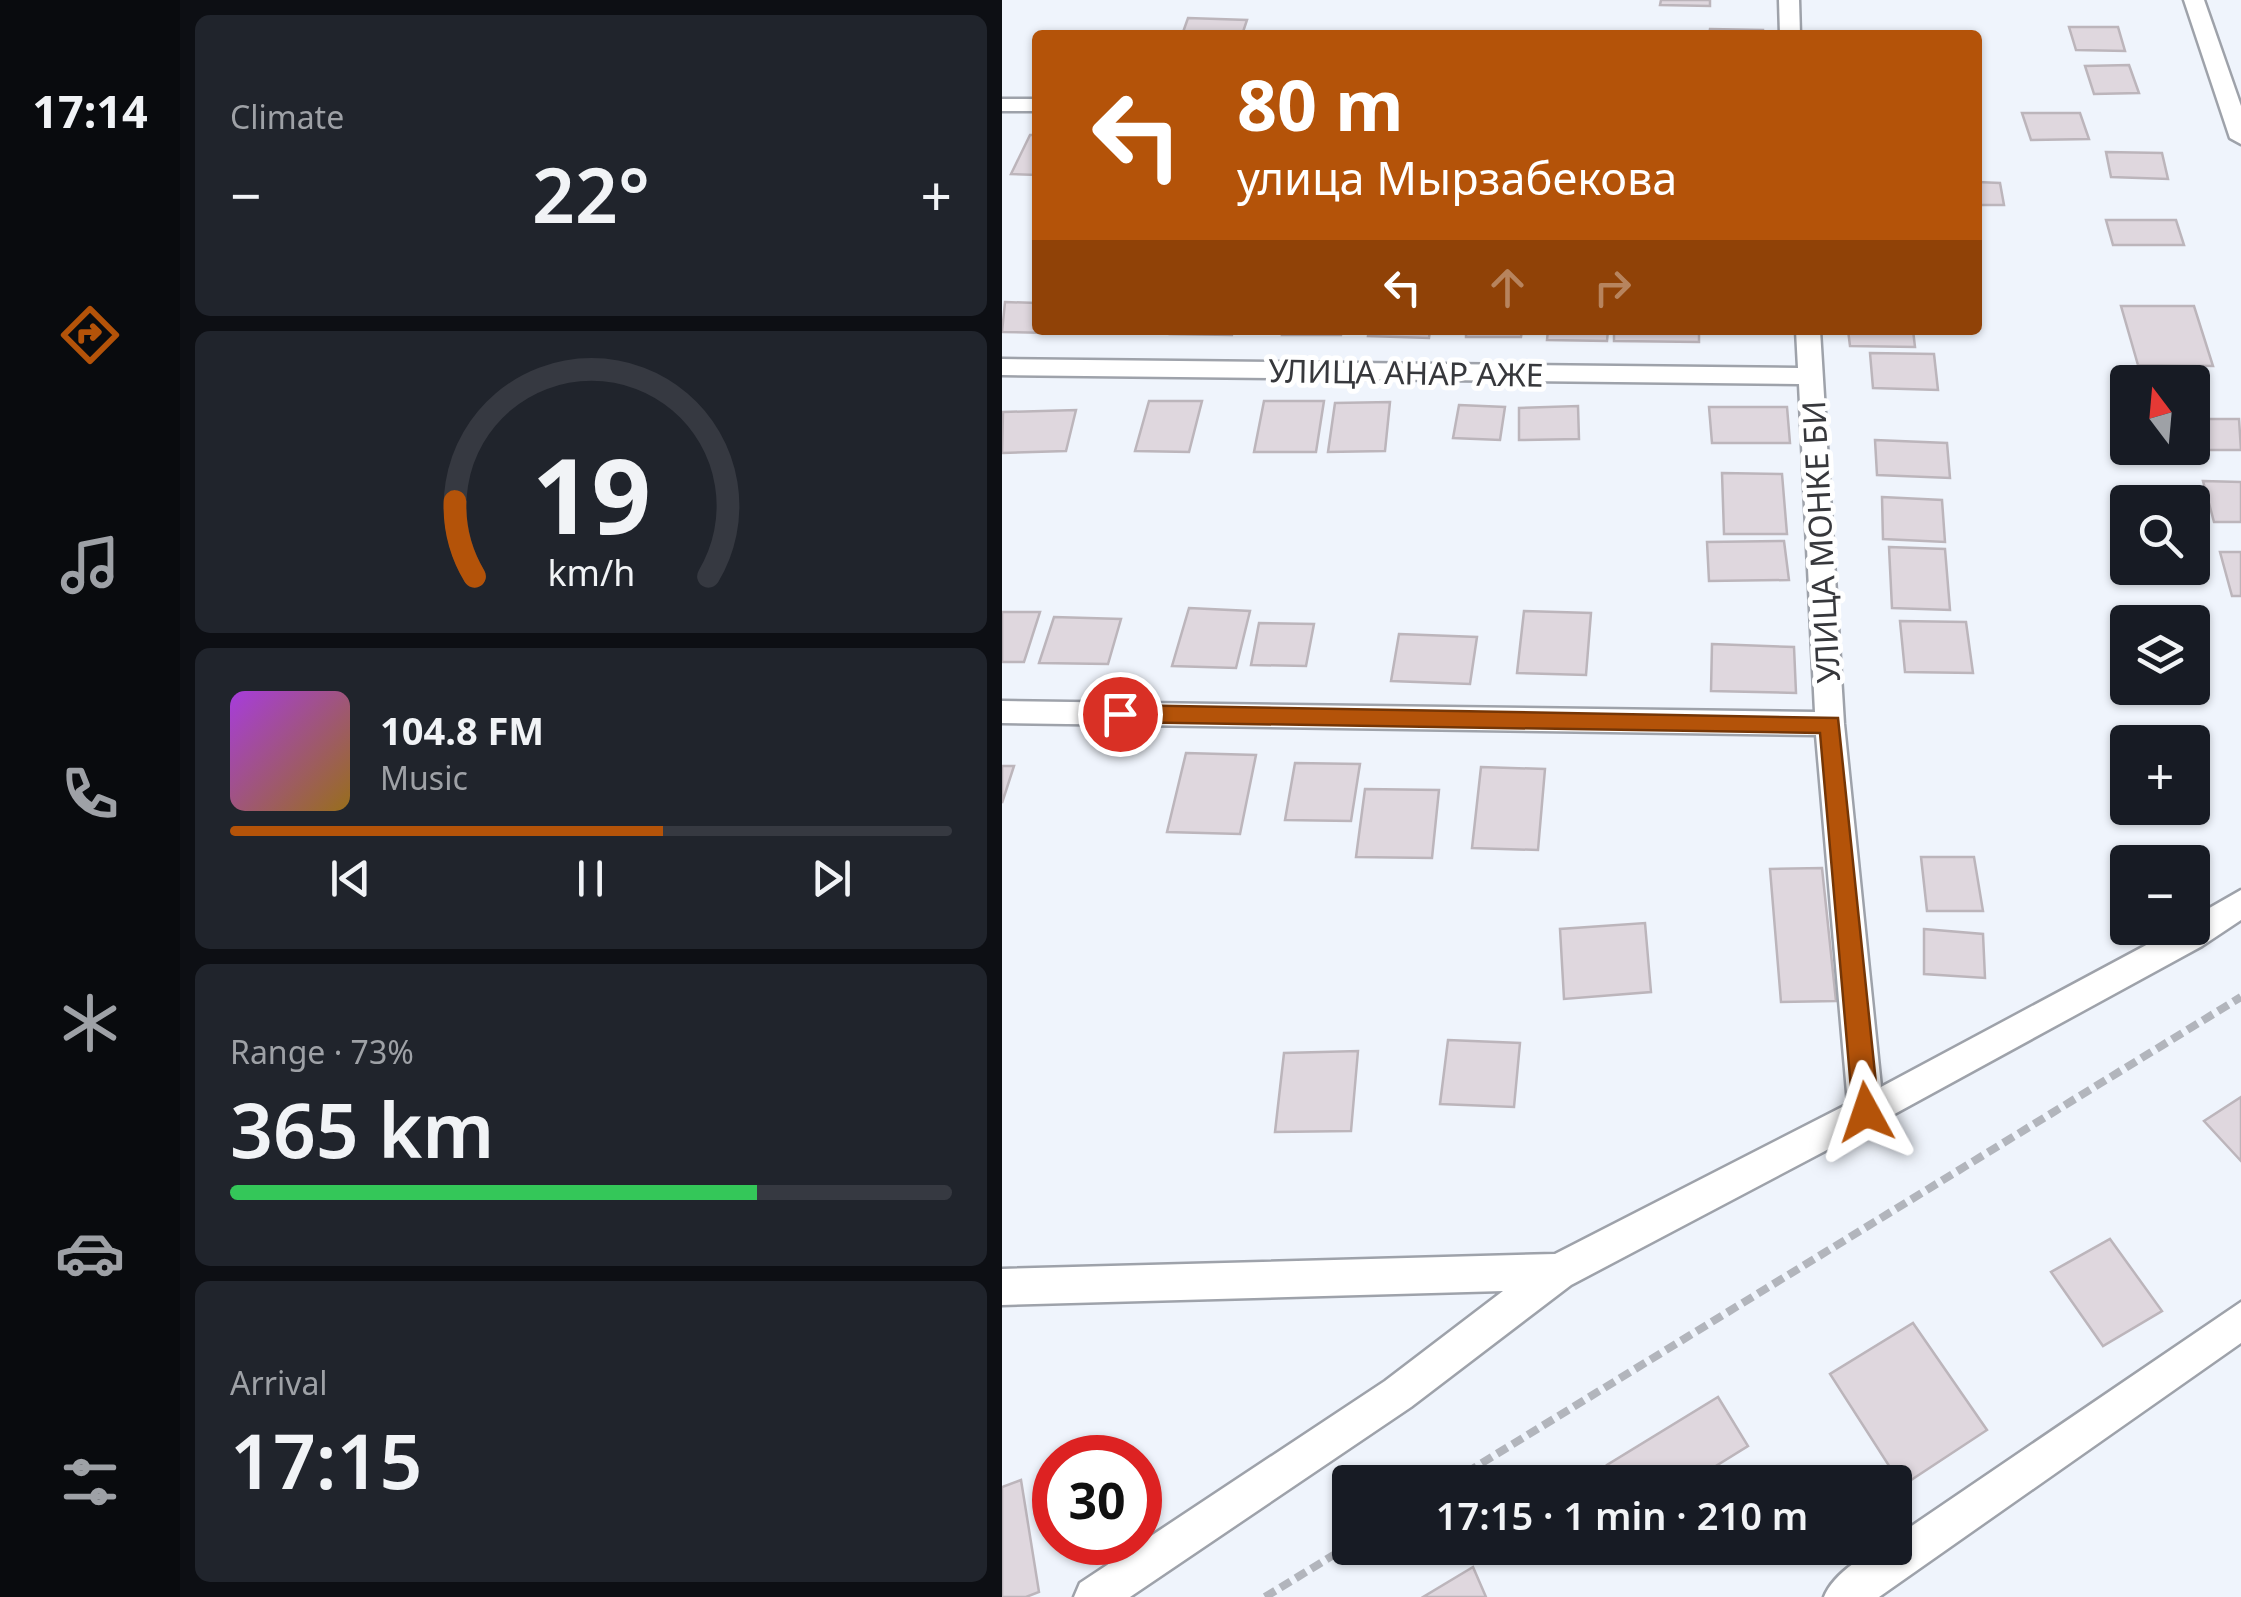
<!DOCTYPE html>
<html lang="en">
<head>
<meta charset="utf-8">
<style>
	body { margin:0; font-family:"Noto Sans",sans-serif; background:#20242c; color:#f1f3f6; height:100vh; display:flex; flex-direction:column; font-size:38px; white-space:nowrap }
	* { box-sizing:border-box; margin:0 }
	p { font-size:32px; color:#9ea1a6 }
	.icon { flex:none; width:55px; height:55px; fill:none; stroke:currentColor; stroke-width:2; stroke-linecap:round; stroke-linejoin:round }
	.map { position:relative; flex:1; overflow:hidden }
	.sheet { display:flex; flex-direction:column; gap:15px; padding:15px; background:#0d0f14; width:822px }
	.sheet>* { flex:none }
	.top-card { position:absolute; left:30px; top:30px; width:950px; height:305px; border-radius:10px; box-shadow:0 2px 8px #0004; background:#b45309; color:#fff; overflow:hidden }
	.needle { width:65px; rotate:344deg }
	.tools { position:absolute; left:1108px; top:365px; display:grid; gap:20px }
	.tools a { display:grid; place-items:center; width:100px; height:100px; border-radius:10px; background:#171b24; box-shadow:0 2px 8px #0004; font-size:50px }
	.speed { position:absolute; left:30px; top:1435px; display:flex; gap:20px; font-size:50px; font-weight:700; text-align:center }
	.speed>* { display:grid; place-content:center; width:130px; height:130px; border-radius:50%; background:#171b24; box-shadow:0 2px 8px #0004; line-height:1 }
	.speed .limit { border:15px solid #d22; background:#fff; color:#111 }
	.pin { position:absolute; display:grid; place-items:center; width:85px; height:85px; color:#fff; margin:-42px; border:5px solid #fff; border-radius:50%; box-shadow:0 2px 10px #0007 }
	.me { position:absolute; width:110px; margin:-55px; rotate:355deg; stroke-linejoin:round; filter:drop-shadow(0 0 8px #0008) }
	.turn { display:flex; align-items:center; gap:35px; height:210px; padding:0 40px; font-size:45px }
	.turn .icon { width:130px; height:130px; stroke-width:2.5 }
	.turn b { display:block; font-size:70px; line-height:85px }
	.lanes { display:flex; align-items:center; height:95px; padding:0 40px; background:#0003; justify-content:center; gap:50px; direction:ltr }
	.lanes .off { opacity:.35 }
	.big { font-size:75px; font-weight:600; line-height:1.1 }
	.sheet .tile { flex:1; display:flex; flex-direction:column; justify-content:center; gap:15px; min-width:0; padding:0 35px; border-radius:15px; background:#20242c }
	.sheet .dial { align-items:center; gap:0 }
	.dial svg { height:260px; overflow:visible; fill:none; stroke:#363941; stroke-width:7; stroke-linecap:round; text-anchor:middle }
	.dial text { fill:#f1f3f6; stroke:none }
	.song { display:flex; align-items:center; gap:30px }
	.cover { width:120px; height:120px; border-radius:15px; background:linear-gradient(135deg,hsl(280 70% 55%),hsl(40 70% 35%)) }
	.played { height:10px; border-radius:5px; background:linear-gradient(90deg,#b45309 60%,#363941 60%) }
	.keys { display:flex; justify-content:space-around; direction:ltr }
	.heat { display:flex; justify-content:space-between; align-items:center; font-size:55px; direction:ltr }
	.charge { height:15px; border-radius:8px; background:linear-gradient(90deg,#34c759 73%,#363941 0) }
	.trip { position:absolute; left:330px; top:1465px; width:580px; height:100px; border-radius:10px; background:#171b24; box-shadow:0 2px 8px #0004; font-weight:600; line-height:100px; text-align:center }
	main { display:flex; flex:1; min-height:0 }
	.menu { display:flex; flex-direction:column; width:180px; justify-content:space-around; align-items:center; background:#090b0e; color:#9ea1a6 }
	.menu .icon { width:70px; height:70px }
	.menu .current { color:#b45309 }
	.menu b { font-size:45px; color:#f1f3f6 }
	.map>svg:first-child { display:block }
</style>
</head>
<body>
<main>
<nav class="menu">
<b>17:14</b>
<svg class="icon current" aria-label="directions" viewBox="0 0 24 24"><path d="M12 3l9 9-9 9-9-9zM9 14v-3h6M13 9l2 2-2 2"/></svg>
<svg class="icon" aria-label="music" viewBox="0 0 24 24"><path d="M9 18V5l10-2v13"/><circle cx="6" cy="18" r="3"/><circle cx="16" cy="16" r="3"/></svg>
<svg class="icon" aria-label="phone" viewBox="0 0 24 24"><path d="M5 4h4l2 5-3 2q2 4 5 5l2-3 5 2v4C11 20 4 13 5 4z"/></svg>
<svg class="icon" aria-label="climate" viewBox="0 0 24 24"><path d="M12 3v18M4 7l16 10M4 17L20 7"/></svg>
<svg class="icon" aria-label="car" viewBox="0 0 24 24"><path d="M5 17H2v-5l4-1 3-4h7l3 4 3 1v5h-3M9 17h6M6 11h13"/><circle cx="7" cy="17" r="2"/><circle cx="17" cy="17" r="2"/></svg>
<svg class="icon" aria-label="filters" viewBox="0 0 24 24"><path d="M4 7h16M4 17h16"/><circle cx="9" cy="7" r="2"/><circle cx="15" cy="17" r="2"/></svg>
</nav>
<section class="sheet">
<div class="tile"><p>Climate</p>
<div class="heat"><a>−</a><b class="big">22°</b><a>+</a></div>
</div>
<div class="tile dial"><svg viewBox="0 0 100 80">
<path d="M14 69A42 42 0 1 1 86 69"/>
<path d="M14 69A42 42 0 0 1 8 46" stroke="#b45309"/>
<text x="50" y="56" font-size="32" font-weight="700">19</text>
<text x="50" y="72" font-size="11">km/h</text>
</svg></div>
<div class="tile">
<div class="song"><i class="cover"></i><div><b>104.8 FM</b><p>Music</p></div></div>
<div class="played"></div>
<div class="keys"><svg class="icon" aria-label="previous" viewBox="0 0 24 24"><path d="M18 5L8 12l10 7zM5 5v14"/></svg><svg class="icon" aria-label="pause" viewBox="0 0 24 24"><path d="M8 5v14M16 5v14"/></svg><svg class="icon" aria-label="next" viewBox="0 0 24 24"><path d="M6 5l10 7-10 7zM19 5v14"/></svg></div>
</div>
<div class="tile"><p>Range · 73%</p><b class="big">365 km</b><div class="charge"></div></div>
<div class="tile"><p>Arrival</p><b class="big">17:15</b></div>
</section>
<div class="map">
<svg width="1239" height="1597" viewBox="0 0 1239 1597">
	<rect width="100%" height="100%" fill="#eff4fc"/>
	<!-- building -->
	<g fill="#dfd7de" stroke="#bcb5bb" stroke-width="2.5">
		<path d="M659,0h49v6l-50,-1z"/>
		<path d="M186,18l59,2 -5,15h-60z"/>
		<path d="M1067,27h49l7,24 -49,-1z"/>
		<path d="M708,29l53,1v5h-54z"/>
		<path d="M1127,65l10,28 -45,1 -9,-28z"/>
		<path d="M1020,113h58l9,26 -58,1z"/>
		<path d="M28,135h7v40l-26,-1z"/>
		<path d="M1104,152l56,1 6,26 -57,-2z"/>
		<path d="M975,182l23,1 4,22h-27z"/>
		<path d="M1104,220h70l8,25h-71z"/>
		<path d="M3,302l32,1v27h15l-1,3 -49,-1z"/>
		<path d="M1119,306h73l19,60 -75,-1z"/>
		<path d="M169,330h63l-2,5 -62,-1z"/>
		<path d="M281,330h59l-1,5h-59z"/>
		<path d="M367,330h61l-1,8 -61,-2z"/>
		<path d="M464,330h56l-1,7h-55z"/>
		<path d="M546,330h60l-1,11 -60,-1z"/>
		<path d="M612,330h85v12l-85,-1z"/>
		<path d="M846,330h65l2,17 -65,-1z"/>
		<path d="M868,353l64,1 4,36 -65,-2z"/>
		<path d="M147,401h53l-13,51 -54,-1z"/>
		<path d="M262,401h60l-8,51h-62z"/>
		<path d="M388,402l-5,49 -57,1 7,-49z"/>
		<path d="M457,405l46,2 -5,33 -47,-2z"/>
		<path d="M576,406l1,33 -60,1v-32z"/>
		<path d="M707,407h78l3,36h-78z"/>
		<path d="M74,410l-10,41 -64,2 1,-41z"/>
		<path d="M1190,419h47l2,31h-53l4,-2z"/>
		<path d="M873,440l72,3 3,35 -73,-3z"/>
		<path d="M720,473l60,1 5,60h-63z"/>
		<path d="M1201,481l38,1v40h-27z"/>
		<path d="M880,497l60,3 3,42 -62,-3z"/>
		<path d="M782,541l5,39 -80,1 -2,-39z"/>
		<path d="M887,547l56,2 5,61 -58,-2z"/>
		<path d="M1218,552h21v44h-9z"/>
		<path d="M187,608l61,3 -14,57 -64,-2z"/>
		<path d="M522,611l67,2 -5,62 -69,-2z"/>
		<path d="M0,612h38l-16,50h-22z"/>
		<path d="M52,617l67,2 -13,45 -69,-1z"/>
		<path d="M898,621l66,1 7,51 -68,-1z"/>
		<path d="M257,623l55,1 -8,42 -55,-1z"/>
		<path d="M397,634l78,3 -7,47 -79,-3z"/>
		<path d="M710,644l82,3 2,46 -85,-2z"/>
		<path d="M184,753l70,2 -16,79 -73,-2z"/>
		<path d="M293,763l65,1 -9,57 -66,-1z"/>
		<path d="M0,766h12l-12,37z"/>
		<path d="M479,767l64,2 -7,81 -66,-2z"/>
		<path d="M363,789l74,1 -7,68 -76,-1z"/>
		<path d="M919,857h53l9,54h-56z"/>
		<path d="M820,868l14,133 -55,1 -11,-133z"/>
		<path d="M643,923l6,69 -87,7 -4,-70z"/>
		<path d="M922,929l59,5 2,44 -61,-4z"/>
		<path d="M446,1040l72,3 -6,64 -74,-3z"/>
		<path d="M356,1051l-7,80 -76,1 9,-79z"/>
		<path d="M1239,1097v64l-37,-40z"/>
		<path d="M1108,1239l52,72 -59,35 -52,-74z"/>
		<path d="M911,1323l74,107 -85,56 -72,-112z"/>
		<path d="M716,1397l30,49 -58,36h-73l-10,-17z"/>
		<path d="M19,1480l18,112 -13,5h-24v-110z"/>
		<path d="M471,1567l13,30h-63z"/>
	</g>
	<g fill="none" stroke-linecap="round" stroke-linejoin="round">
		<defs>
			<g id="street">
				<path d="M777,0h20l1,35h-20z"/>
				<path d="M1182,0h20l37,106v38l-11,-6z"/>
				<rect x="0" y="99" width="35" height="12"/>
				<path d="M794,330h24l24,394 37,363 297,-159h14v-10l49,-28v30l-39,26 -324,177 -307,162 -160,122 -281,190h-56l6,-14 305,-202 118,-90 -501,14v-36l553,-15 293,-150 -32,-369 -814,-12v-22l813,11 -16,-328 -797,-9v-16l796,9z"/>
				<path d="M1239,1302v41l-362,254h-55c9,-23 45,-49 70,-49v-10z"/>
			</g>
		</defs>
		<!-- street casing -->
		<use href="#street" stroke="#9ea2aa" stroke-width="5"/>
		<!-- path -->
		<g stroke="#b2b5bc" stroke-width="8" stroke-dasharray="12 6" stroke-linecap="butt">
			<path d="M449,1482l790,-485"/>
			<path d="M263,1597l85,-52"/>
		</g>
		<!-- street -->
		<use href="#street" fill="#fff" fill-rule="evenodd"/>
	</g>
	<!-- route -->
	<path fill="#b45309" stroke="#753606" stroke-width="2.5" d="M118,705l718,13 41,394 -4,8 -9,4 -9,-4 -4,-8 -33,-379 -700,-11 -11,-8z"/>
	<g text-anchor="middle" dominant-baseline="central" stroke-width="10" stroke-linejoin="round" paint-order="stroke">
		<!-- street labels -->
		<g font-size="32" fill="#37383c" stroke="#fff">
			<text transform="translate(404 372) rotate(1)">УЛИЦА АНАР АЖЕ</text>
			<text transform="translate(818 542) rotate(-93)">УЛИЦА МОНКЕ БИ</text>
		</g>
	</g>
</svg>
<div class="tools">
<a><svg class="needle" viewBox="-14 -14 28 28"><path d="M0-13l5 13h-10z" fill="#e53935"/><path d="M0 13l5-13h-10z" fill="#9ea1a6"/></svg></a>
<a><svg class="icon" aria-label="search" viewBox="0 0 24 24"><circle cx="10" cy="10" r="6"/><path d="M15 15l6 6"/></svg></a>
<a><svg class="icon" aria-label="layers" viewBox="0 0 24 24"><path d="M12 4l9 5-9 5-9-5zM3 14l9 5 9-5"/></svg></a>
<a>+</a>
<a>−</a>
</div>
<div class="speed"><div class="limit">30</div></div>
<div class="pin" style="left:118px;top:714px;background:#d93025"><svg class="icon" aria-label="arrive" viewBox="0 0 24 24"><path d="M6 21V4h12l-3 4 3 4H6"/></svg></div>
<svg class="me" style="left:864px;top:1112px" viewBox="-20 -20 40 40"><path d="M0-17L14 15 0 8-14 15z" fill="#b45309" stroke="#fff" stroke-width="4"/></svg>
<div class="trip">17:15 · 1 min · 210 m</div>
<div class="top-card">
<div class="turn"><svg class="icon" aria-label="left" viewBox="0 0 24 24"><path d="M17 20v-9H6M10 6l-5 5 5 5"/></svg><div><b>80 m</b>улица Мырзабекова</div></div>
<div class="lanes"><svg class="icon" aria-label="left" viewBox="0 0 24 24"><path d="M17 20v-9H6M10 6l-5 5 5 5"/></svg><svg class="icon off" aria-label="ahead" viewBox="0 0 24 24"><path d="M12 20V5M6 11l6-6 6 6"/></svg><svg class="icon off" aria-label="right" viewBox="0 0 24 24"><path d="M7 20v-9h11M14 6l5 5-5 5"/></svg></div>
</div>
</div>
</main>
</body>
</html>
